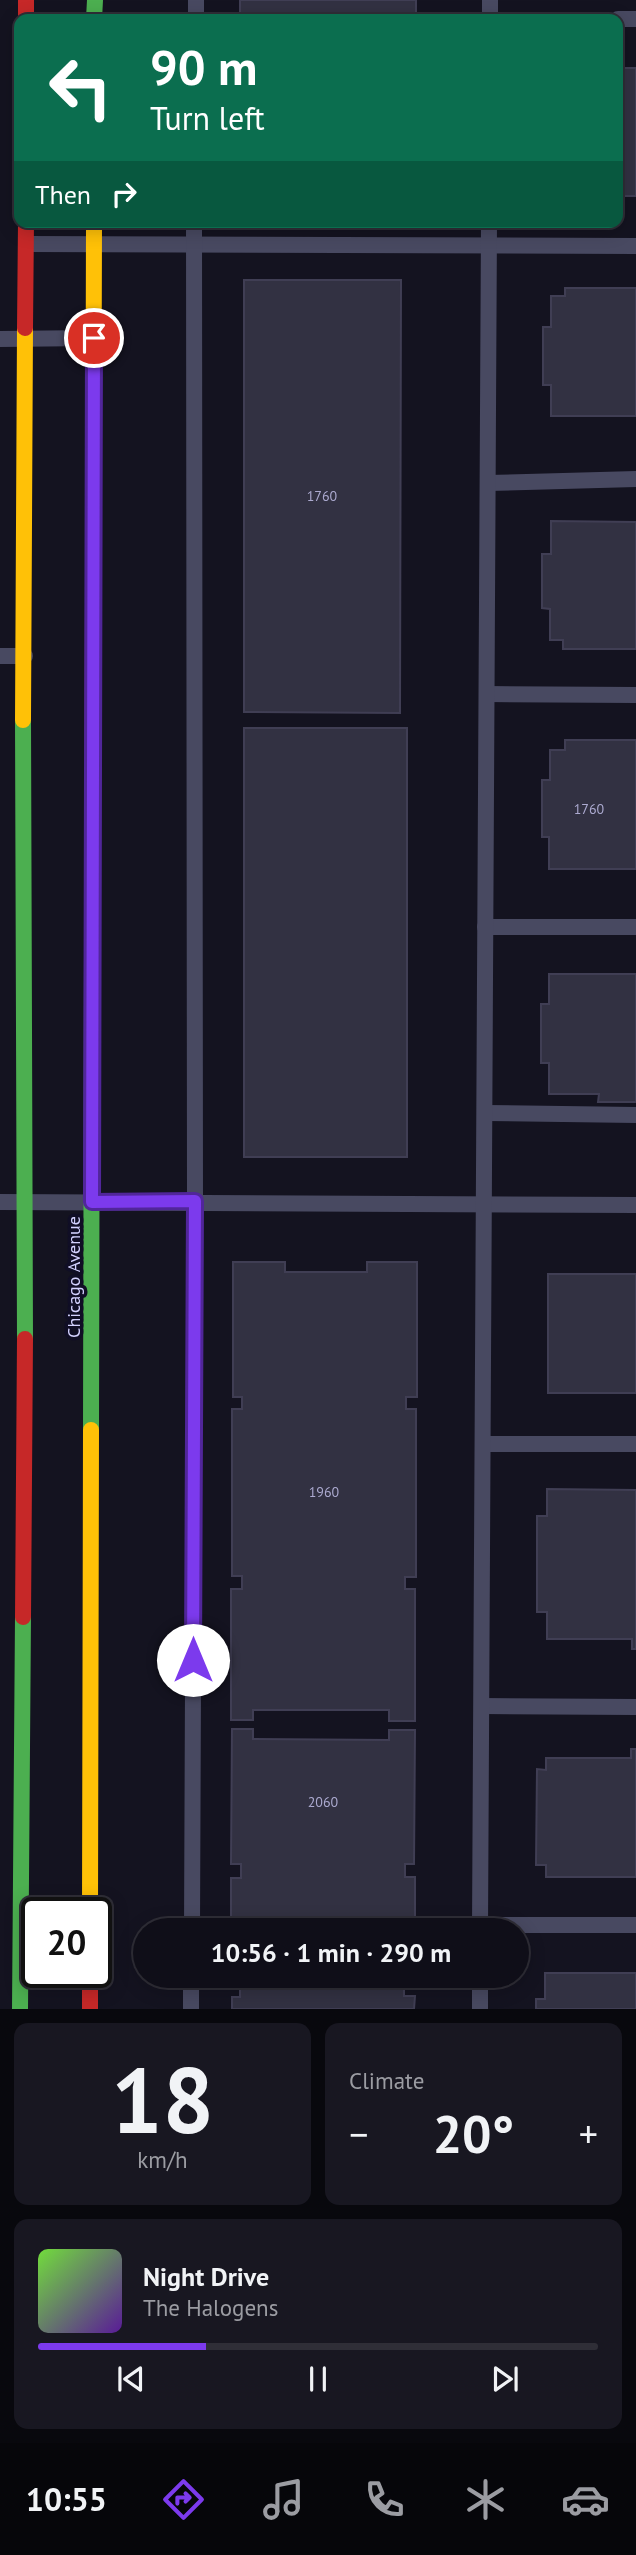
<!DOCTYPE html>
<html lang="en">
<head>
<meta charset="utf-8">
<style>
	body { margin:0; font-family:"PT Sans",sans-serif; background:#181721; color:#f1f3f6; height:100vh; display:flex; flex-direction:column; font-size:26px; white-space:nowrap }
	* { box-sizing:border-box; margin:0 }
	p { font-size:23px; color:#9b9ca2 }
	.icon { flex:none; width:38px; height:38px; fill:none; stroke:currentColor; stroke-width:2; stroke-linecap:round; stroke-linejoin:round }
	.map { position:relative; height:2009px; overflow:hidden }
	.panel { display:flex; flex-direction:column; gap:14px; padding:14px; background:#08080d; flex:1 }
	.panel>* { flex:none }
	.hud { position:absolute; left:14px; top:14px; width:609px; height:214px; border-radius:14px; box-shadow:0 4px 18px #0003,0 0 0 2px #2f2e37; background:#0b6e4f; color:#fff; overflow:hidden }
	.speed { position:absolute; left:21px; top:1897px; display:flex; gap:14px; font-size:35px; font-weight:700; text-align:center }
	.speed>* { display:grid; place-content:center; width:91px; height:91px; border-radius:50%; background:#0f0e18; box-shadow:0 4px 18px #0003,0 0 0 2px #2f2e37; line-height:1 }
	.speed .limit { border:4px solid #111; border-radius:10px; background:#fff; color:#111 }
	.pin { position:absolute; display:grid; place-items:center; width:60px; height:60px; color:#fff; margin:-30px; border:4px solid #fff; border-radius:50%; box-shadow:0 2px 7px #0007 }
	.me { position:absolute; width:77px; margin:-38px; rotate:0deg; stroke-linejoin:round; filter:drop-shadow(0 0 5px #0008) }
	.turn { display:flex; align-items:center; gap:24px; height:147px; padding:0 21px; font-size:32px }
	.turn .icon { width:91px; height:91px; stroke-width:2.5 }
	.turn b { display:block; font-size:49px; line-height:60px }
	.then { display:flex; align-items:center; height:66px; padding:0 21px; background:#0003; gap:14px; font-size:26px }
	.big { font-size:52px; font-weight:600; line-height:1.1 }
	.panel .widget { flex:1; display:flex; flex-direction:column; justify-content:center; gap:10px; min-width:0; padding:0 24px; border-radius:14px; background:#181721 }
	.panel .dial { align-items:center; gap:0 }
	.dial b { font-size:91px; line-height:1 }
	.song { display:flex; align-items:center; gap:21px }
	.cover { width:84px; height:84px; border-radius:10px; background:linear-gradient(135deg,hsl(100 70% 55%),hsl(270 70% 35%)) }
	.played { height:7px; border-radius:4px; background:linear-gradient(90deg,#7c3aed 30%,#2f2e37 30%) }
	.keys { display:flex; justify-content:space-around; direction:ltr }
	.heat { display:flex; justify-content:space-between; align-items:center; font-size:38px; direction:ltr }
	.panel .tiles { flex:1; display:grid; gap:14px; grid-template-columns:1fr 1fr }
	.widget:last-child { grid-column:span 2 }
	.trip { position:absolute; left:133px; top:1918px; width:396px; height:70px; border-radius:35px; background:#0f0e18; box-shadow:0 4px 18px #0003,0 0 0 2px #2f2e37; font-weight:600; line-height:70px; text-align:center }
	.tab-bar { display:flex; height:112px; justify-content:space-around; align-items:center; background:#06060a; color:#9b9ca2 }
	.tab-bar .icon { width:49px; height:49px }
	.tab-bar .current { color:#7c3aed }
	.tab-bar b { font-size:32px; color:#f1f3f6 }
	.map>svg:first-child { display:block }
</style>
</head>
<body>
<div class="map">
<svg width="636" height="2009" viewBox="0 0 636 2009">
	<rect width="100%" height="100%" fill="#141320"/>
	<!-- building -->
	<g fill="#323142" stroke="#403e54" stroke-width="2">
		<path d="M240,0h176v13h-5l-1,6h-170z"/>
		<rect x="618" y="68" width="18" height="128"/>
		<path d="M244,280h157l-1,433 -156,-1z"/>
		<path d="M565,288h71v128h-85v-31h-8v-58h8v-31h14z"/>
		<path d="M551,521l85,1v127h-73v-9h-13v-31l-8,-1v-54h9z"/>
		<rect x="244" y="728" width="163" height="429"/>
		<path d="M565,740h71v129h-87v-32h-7v-57h8v-30h15z"/>
		<path d="M549,974h87v128h-38l1,-8h-50v-31h-8v-59h8z"/>
		<path d="M233,1262h52v10h82v-10h50v135h-11v12h10v168h-11v12h10v132h-26v-11h-136v10h-22v-131h11v-13h-10v-167h10v-12h-9z"/>
		<rect x="548" y="1274" width="88" height="119"/>
		<path d="M547,1489l89,1v159h-4v-10h-85v-27h-10v-96h10z"/>
		<path d="M232,1729h21v10l136,1v-10h26l-1,134h-9v13h10v53h-184v-52h10v-14h-10z"/>
		<path d="M631,1749h5v128h-90v-12h-10l1,-96 9,1v-12h85z"/>
		<path d="M545,1973h91v36h-100v-10h9z"/>
		<path d="M231,1976h183v8h-10v12h11l-1,13h-182v-12h8v-14h-9z"/>
	</g>
	<g fill="none" stroke-linecap="round" stroke-linejoin="round">
		<!-- lane -->
		<g stroke="#484961" stroke-width="16">
			<path d="M196,19v-19"/>
			<path d="M490,19v-19"/>
			<path d="M618,19h18"/>
			<path d="M27,244l609,2"/>
			<path d="M0,339l94,-1"/>
			<path d="M488,483l148,-4"/>
			<path d="M0,656h25"/>
			<path d="M487,694l149,1"/>
			<path d="M485,927h151"/>
			<path d="M485,1113l151,2"/>
			<path d="M0,1202l636,3"/>
			<path d="M483,1444h153"/>
			<path d="M482,1706l154,1"/>
			<path d="M480,1925h156"/>
			<path d="M192,1930l3,-729 -1,-979"/>
			<path d="M480,1930l9,-1708"/>
			<path d="M191,2009v-33"/>
			<path d="M480,2009v-33"/>
		</g>
		<!-- fast -->
		<g stroke="#4caf50" stroke-width="16">
			<path d="M94,19l1,-19"/>
			<path d="M23,720l2,619"/>
			<path d="M91,1430l1,-476"/>
			<path d="M20,2009l3,-392"/>
		</g>
		<!-- slow -->
		<g stroke="#ffc107" stroke-width="16">
			<path d="M93,602l1,-380"/>
			<path d="M23,720l2,-392"/>
			<path d="M90,1913l1,-483"/>
		</g>
		<!-- jam -->
		<g stroke="#c62828" stroke-width="16">
			<path d="M26,0v19"/>
			<path d="M25,328l1,-106"/>
			<path d="M92,954l1,-352"/>
			<path d="M23,1617l2,-278"/>
			<path d="M90,1972v37"/>
		</g>
	</g>
	<g fill="none" stroke-linecap="round" stroke-linejoin="round">
		<defs>
			<path id="route" d="M94,338l-2,864 103,-1 -2,459"/>
		</defs>
		<!-- route casing -->
		<use href="#route" stroke="#51269a" stroke-width="18"/>
		<!-- route -->
		<use href="#route" stroke="#7c3aed" stroke-width="12"/>
	</g>
	<g text-anchor="middle" dominant-baseline="central" stroke-width="7" stroke-linejoin="round" paint-order="stroke">
		<!-- number labels -->
		<g font-size="14" fill="#acaad0">
			<text x="322" y="496">1760</text>
			<text x="589" y="809">1760</text>
			<text x="324" y="1492">1960</text>
			<text x="323" y="1802">2060</text>
		</g>
		<!-- street labels -->
		<g font-size="18" fill="#d4d2ff" stroke="#100e25">
			<text transform="translate(73 1277) rotate(-90)">Chicago Avenue</text>
		</g>
	</g>
</svg>
<div class="speed"><div class="limit">20</div></div>
<div class="pin" style="left:94px;top:338px;background:#d93025"><svg class="icon" aria-label="arrive" viewBox="0 0 24 24"><path d="M6 21V4h12l-3 4 3 4H6"/></svg></div>
<svg class="me" style="left:193px;top:1660px" viewBox="-20 -20 40 40"><circle r="19" fill="#fff"/><path d="M0-13L10 11 0 6-10 11z" fill="#7c3aed"/></svg>
<div class="trip">10:56 · 1 min · 290 m</div>
<div class="hud">
<div class="turn"><svg class="icon" aria-label="left" viewBox="0 0 24 24"><path d="M17 20v-9H6M10 6l-5 5 5 5"/></svg><div><b>90 m</b>Turn left</div></div>
<div class="then">Then<svg class="icon" aria-label="right" viewBox="0 0 24 24"><path d="M7 20v-9h11M14 6l5 5-5 5"/></svg></div>
</div>
</div>
<section class="panel">
<div class="tiles">
<div class="widget dial"><b>18</b><p>km/h</p></div>
<div class="widget"><p>Climate</p>
<div class="heat"><a>−</a><b class="big">20°</b><a>+</a></div>
</div>
<div class="widget">
<div class="song"><i class="cover"></i><div><b>Night Drive</b><p>The Halogens</p></div></div>
<div class="played"></div>
<div class="keys"><svg class="icon" aria-label="previous" viewBox="0 0 24 24"><path d="M18 5L8 12l10 7zM5 5v14"/></svg><svg class="icon" aria-label="pause" viewBox="0 0 24 24"><path d="M8 5v14M16 5v14"/></svg><svg class="icon" aria-label="next" viewBox="0 0 24 24"><path d="M6 5l10 7-10 7zM19 5v14"/></svg></div>
</div>
</div>
</section>
<nav class="tab-bar">
<b>10:55</b>
<svg class="icon current" aria-label="directions" viewBox="0 0 24 24"><path d="M12 3l9 9-9 9-9-9zM9 14v-3h6M13 9l2 2-2 2"/></svg>
<svg class="icon" aria-label="music" viewBox="0 0 24 24"><path d="M9 18V5l10-2v13"/><circle cx="6" cy="18" r="3"/><circle cx="16" cy="16" r="3"/></svg>
<svg class="icon" aria-label="phone" viewBox="0 0 24 24"><path d="M5 4h4l2 5-3 2q2 4 5 5l2-3 5 2v4C11 20 4 13 5 4z"/></svg>
<svg class="icon" aria-label="climate" viewBox="0 0 24 24"><path d="M12 3v18M4 7l16 10M4 17L20 7"/></svg>
<svg class="icon" aria-label="car" viewBox="0 0 24 24"><path d="M5 17H2v-5l4-1 3-4h7l3 4 3 1v5h-3M9 17h6M6 11h13"/><circle cx="7" cy="17" r="2"/><circle cx="17" cy="17" r="2"/></svg>
</nav>
</body>
</html>
